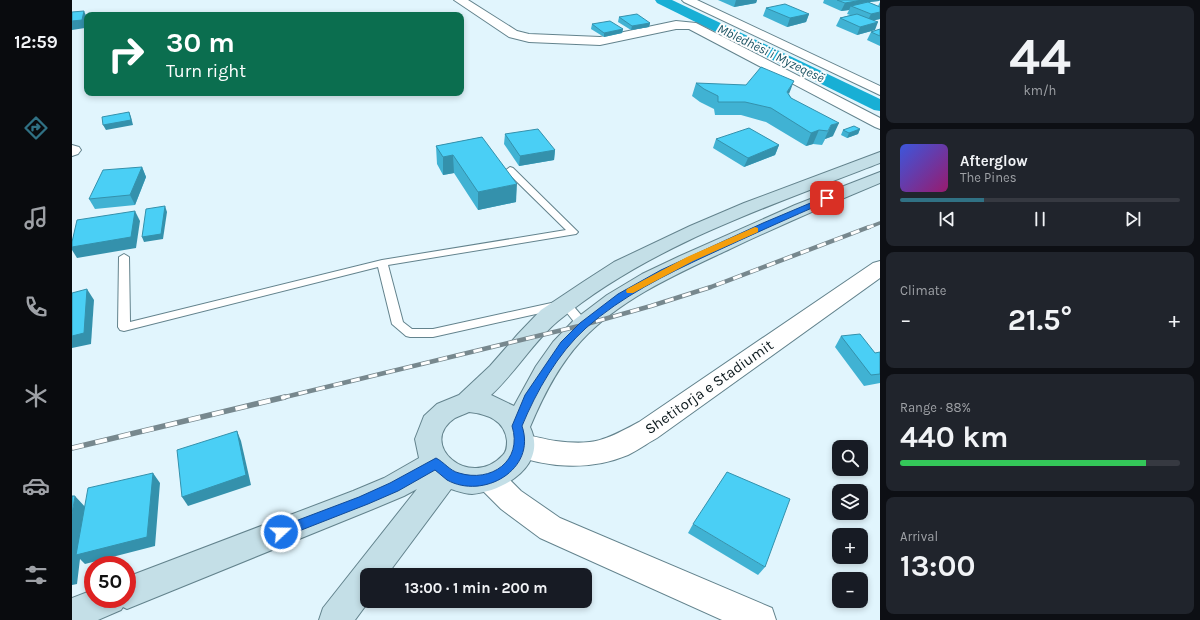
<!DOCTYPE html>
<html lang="en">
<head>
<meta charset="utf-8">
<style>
	body { margin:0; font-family:Karla,sans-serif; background:#20242c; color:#f1f3f6; height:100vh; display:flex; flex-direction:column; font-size:15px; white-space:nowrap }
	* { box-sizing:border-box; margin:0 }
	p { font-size:13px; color:#9ea1a6 }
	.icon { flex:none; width:22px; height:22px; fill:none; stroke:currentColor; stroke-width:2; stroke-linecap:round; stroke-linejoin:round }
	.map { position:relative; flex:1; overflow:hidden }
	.side { display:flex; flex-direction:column; gap:6px; padding:6px; background:#0d0f14; width:320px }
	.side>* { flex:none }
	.hud { position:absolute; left:12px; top:12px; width:380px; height:84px; border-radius:8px; box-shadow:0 2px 6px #0003; background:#0b6e4f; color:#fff; overflow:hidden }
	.tools { position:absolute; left:760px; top:440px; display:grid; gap:8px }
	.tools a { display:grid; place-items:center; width:36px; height:36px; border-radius:8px; background:#171b24; box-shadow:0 2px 6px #0003; font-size:20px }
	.speed { position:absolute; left:12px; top:556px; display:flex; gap:8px; font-size:20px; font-weight:700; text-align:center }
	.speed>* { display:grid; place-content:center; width:52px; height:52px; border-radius:50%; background:#171b24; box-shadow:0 2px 6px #0003; line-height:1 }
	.speed .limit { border:6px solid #d22; background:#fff; color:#111 }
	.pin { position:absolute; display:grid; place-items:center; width:34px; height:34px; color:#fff; margin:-17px; border-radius:8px; box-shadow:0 2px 6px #0006 }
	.me { position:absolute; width:44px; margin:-22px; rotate:69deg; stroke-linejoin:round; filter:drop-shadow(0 0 3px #0008) }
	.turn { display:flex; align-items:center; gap:14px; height:84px; padding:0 16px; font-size:18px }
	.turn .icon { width:52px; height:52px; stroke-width:2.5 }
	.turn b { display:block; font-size:28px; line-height:34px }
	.big { font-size:30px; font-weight:700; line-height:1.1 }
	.side .widget { flex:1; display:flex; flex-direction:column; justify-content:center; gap:6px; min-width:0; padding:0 14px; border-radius:8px; background:#20242c }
	.side .dial { align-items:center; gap:0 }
	.dial b { font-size:52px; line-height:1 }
	.song { display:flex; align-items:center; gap:12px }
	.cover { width:48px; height:48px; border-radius:6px; background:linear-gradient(135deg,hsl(230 70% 55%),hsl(320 70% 35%)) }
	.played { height:4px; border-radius:2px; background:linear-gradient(90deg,#307184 30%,#363941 30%) }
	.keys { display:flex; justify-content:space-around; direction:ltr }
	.heat { display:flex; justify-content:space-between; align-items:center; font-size:22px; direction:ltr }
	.charge { height:6px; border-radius:3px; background:linear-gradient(90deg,#34c759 88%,#363941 0) }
	.trip { position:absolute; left:288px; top:568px; width:232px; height:40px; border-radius:8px; background:#171b24; box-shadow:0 2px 6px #0003; font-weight:700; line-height:40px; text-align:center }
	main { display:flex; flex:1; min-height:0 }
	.dock { display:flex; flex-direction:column; width:72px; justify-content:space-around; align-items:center; background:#090b0e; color:#9ea1a6 }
	.dock .icon { width:28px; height:28px }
	.dock .on { color:#307184 }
	.dock b { font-size:18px; color:#f1f3f6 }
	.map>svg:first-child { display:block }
</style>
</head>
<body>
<main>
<nav class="dock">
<b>12:59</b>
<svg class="icon on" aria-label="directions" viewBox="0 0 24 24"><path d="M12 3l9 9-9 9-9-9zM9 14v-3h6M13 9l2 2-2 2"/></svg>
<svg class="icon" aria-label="music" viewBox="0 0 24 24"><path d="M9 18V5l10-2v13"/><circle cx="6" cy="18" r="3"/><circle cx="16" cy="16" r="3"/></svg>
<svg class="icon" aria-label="phone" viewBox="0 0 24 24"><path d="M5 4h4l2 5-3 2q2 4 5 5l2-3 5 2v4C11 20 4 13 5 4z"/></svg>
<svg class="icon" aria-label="climate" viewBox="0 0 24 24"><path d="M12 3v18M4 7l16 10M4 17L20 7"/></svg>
<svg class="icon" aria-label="car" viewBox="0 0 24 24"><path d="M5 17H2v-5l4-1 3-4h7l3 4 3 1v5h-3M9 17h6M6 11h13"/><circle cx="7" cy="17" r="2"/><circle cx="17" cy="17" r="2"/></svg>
<svg class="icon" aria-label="filters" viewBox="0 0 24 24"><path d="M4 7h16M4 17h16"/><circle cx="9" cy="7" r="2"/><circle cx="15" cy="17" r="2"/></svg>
</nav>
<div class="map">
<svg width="808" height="620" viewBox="0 0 808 620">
	<rect width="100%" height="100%" fill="#e1f5fd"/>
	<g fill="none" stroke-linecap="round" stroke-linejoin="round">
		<!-- canal -->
		<path fill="#18afd5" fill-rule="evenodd" d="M583,0h17l208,99v12l-6,-1 -217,-107z"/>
		<defs>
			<path id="service" d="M438,167l3,1 63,62 2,2 -2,2 -188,31 15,57 9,7h21l132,-29 4,1 18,21 2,3 -2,3h-8l-16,-20 -130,29h-23l-4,-1 -14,-12 -14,-57 -254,64 -4,-1 -2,-3 1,-70 5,-3 5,3 1,65 252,-62 184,-30 -59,-58 -1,-2z"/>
			<g id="minor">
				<path d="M382,0h14l49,31 12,3 71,3 76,-16 20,2 184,95v11l-5,-2 -186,-98h-13l-76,16 -71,-3 -20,-5z"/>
				<path d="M610,0h15l183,86v9l-196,-93z"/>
				<path d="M0,145l7,2 2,3 -3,4 -6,2z"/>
				<path d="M418,466l10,4 21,21 39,27 212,90 4,12h-54l-182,-82 -39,-29 -21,-21 -4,-9 4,-9z"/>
			</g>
			<path id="tertiary" d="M808,261v17l-223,160c-9,5 -19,12 -29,17 -38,16 -80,13 -117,-1l-4,-8 4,-8c15,-6 29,1 45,3 38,5 50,-1 83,-19l234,-159z"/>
			<path id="secondary" d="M808,152v11c-110,43 -230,82 -322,158 -24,20 -43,52 -67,74l23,11 22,-40 17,-24 21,-22 33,-25 35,-21 38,-18 115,-51 85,-33v11c-51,21 -101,43 -150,66 -53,25 -109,49 -149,92 -23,25 -38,55 -51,86 18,38 -25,64 -58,67 -6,0 -15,-3 -21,-5l-64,86h-20v26h2l-14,19h-36l4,-12 94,-119 -13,7 -31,13 -246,100 -4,-2 -2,3 -23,10h-26v-22l21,-8v9h34v-22l226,-86 31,-13 35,-20 -4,-19 9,-23 13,-12 22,-9 31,-29 28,-32 23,-24 42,-28 31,-20 76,-36 54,-23zM397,412c18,2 36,8 38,29 0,5 0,10 -4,14 -33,36 -87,-11 -48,-37 4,-2 10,-4 14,-6z"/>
		</defs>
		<!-- service casing -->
		<use href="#service" stroke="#63838d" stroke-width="2"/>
		<!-- minor casing -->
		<use href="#minor" stroke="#63838d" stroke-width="2"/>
		<!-- tertiary casing -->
		<use href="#tertiary" stroke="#63838d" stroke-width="2"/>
		<!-- secondary casing -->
		<use href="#secondary" stroke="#63838d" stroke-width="2"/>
		<!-- service -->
		<use href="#service" fill="#fff" fill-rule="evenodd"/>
		<!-- minor -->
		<use href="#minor" fill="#fff" fill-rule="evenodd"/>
		<!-- tertiary -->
		<use href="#tertiary" fill="#fff" fill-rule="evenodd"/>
		<!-- secondary -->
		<use href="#secondary" fill="#c4dfe7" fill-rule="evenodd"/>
		<defs>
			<path id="rail-far2" d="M795,228l13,-5"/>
			<path id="rail-far1" d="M209,398l302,-73 68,-19 60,-19 158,-60"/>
			<path id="rail" d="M0,448l213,-51"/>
		</defs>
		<!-- rail-far2 casing -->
		<use href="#rail-far2" stroke="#77888e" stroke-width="3.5"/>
		<!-- rail-far1 casing -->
		<use href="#rail-far1" stroke="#77888e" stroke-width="4.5"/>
		<!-- rail casing -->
		<use href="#rail" stroke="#77888e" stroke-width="5.5"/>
		<!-- rail-far2 -->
		<use href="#rail-far2" stroke="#fefefe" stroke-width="2.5" stroke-dasharray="7" stroke-linecap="butt"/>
		<!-- rail-far1 -->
		<use href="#rail-far1" stroke="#fefefe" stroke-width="3" stroke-dasharray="9" stroke-linecap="butt"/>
		<!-- rail -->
		<use href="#rail" stroke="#fefefe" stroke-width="4" stroke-dasharray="12" stroke-linecap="butt"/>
	</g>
	<!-- wall -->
	<g fill="#40b2d3">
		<path d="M646,0h39l-1,3 -22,4z"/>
		<path d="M752,0h56l-1,1 -11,1 10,4 2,-4v17l-6,1 1,10 -18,5 -21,-9 4,-8 10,-3 -3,-1 2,-4 -8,1 -18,-8z"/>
		<path d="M694,8l43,6 -3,8 -19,5 -24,-11z"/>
		<path d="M547,17l31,6 -1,4 -18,3 -13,-8z"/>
		<path d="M520,24l31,5 -1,4 -18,4 -13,-8z"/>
		<path d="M808,29v17l-13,-6 4,-8z"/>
		<path d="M624,83l93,11 2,4 42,38 -8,3 -3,6 -9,-1 -7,2 -40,-24 -25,-7h-26l-1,-6 -14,-7 -8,-6z"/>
		<path d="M788,129l-2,5 -11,4 -6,-3 2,-5z"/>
		<path d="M433,134l50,16 -1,10 -35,6 -15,-22z"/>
		<path d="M410,137l34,65 -38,8 -24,-37 -11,2 -6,-11 -1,-18z"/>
		<path d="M644,139l63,6 -4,10 -31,12 -31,-19z"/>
		<path d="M70,167l4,10 -11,28 -40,4 -6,-10z"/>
		<path d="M769,336l34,17 5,-1v31l-16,3 -29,-39z"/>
		<path d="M621,524l72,43 -7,8 -70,-42z"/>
	</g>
	<!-- shaded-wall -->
	<g fill="#3491ac">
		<path d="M664,0h21l-1,3 -22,4z"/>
		<path d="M790,0h18l-1,1 -18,2 -2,5 -8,-2 -2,4 -8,1 4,-8z"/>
		<path d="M12,11l3,7 -2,10 -13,2v-9z"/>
		<path d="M808,12v7l-13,3 4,-8z"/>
		<path d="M737,14l-3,8 -19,5 3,-9z"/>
		<path d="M806,22l-3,8 -18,5 3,-8z"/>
		<path d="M578,23l-1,4 -18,3 1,-4z"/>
		<path d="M551,29l-1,4 -18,4v-4z"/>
		<path d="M722,81l-5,13 -2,-2z"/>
		<path d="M57,112l2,5 2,8 -27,5 -3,-5z"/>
		<path d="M767,123l-6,13 -8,3 -3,6 9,-20z"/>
		<path d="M788,129l-2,5 -11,4 2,-5z"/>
		<path d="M747,130l-6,14 -7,2 5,-13z"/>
		<path d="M707,145l-4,10 -31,12 4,-9z"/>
		<path d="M483,150l-1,10 -35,6 1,-10z"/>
		<path d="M381,155l1,18 -11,2v-18z"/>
		<path d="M70,167l4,10 -11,28 -5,-10z"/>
		<path d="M445,184l-1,18 -38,8v-18z"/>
		<path d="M93,206l2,6 -4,27 -19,3 -2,-5z"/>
		<path d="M63,211l5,10 -4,27 -59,10 -5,-8v-3z"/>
		<path d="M15,289l7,11 -3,44 -19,4v-12z"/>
		<path d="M165,431l4,10 10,44 -63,21 -6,-9z"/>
		<path d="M81,473l7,10 -5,63 -70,18 -5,-5 -3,25 -5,1v-71l3,-18 12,13z"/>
	</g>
	<!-- building -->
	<g fill="#4acff5" stroke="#3491ac">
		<path d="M765,0h25l-17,3z"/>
		<path d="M796,2l12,5v5l-9,2 -20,-8z"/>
		<path d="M713,4l24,10 -19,4 -24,-10z"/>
		<path d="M12,11l-2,9 -10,1v-9z"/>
		<path d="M565,14l13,9 -18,3 -13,-9z"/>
		<path d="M785,14l21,8 -18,5 -20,-9z"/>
		<path d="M538,21l13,8 -19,4 -12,-9z"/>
		<path d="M808,29v7l-9,-4z"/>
		<path d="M689,67l33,14 -7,11 4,6 48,25 -8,2 -3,6 -9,-1 -8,3 -40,-25 -26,-6h-27v-6l-14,-7 -8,-6 50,2z"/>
		<path d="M57,112l2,8 -28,5 -1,-8z"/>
		<path d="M782,126l6,3 -11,4 -6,-3z"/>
		<path d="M677,128l30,17 -31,13 -32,-19z"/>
		<path d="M466,129l17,21 -35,6 -15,-22z"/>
		<path d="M410,137l35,47 -39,8 -25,-37 -10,2 -7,-11z"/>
		<path d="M70,167l-12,28 -41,4 14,-29z"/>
		<path d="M93,206l-4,28 -19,3 4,-28z"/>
		<path d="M63,211l-4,26 -59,10v-5l5,-22z"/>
		<path d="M15,289l-3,44 -12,3v-43z"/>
		<path d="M788,334l15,19 5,-1v22l-9,1 -30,-39z"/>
		<path d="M165,431l9,44 -64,22 -5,-47z"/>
		<path d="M655,472l63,27 -25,68 -72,-43z"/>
		<path d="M81,473l-6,64 -71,18 12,-67z"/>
		<path d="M0,496h3l-3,18z"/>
	</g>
	<!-- route -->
	<path fill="#1a73e8" stroke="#114b97" d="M755,196l4,2 -1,2c-41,18 -81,36 -122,55 -43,20 -86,41 -122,73 -28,25 -50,64 -64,98 15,44 -39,74 -75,54 -4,-3 -8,-7 -12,-10l-37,21 -30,13 -87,34 -4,-1 -2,-5 2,-4 82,-31 31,-14 46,-25c8,4 14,13 23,15 32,10 64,-12 53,-47l13,-31 36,-53 19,-19 38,-29 43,-24 102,-47z"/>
	<!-- slow -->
	<path fill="#f59e0b" d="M683,227l3,1v4l-65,29 -60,32h-6l-1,-2 1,-2 60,-32z"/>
	<g text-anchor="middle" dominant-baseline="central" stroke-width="4" stroke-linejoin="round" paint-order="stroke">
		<!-- far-water labels -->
		<g font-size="13" font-style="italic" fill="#1a5161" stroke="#fefefe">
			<text transform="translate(699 53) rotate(26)">Mbledhësi i Myzeqesë</text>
		</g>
		<!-- street labels -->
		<g font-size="15" fill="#0d1a1e" stroke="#fefefe">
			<text transform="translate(637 387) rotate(-35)">Shetitorja e Stadiumit</text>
		</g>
	</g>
</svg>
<div class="tools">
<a><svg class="icon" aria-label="search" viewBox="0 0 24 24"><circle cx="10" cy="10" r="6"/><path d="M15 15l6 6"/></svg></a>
<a><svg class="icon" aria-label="layers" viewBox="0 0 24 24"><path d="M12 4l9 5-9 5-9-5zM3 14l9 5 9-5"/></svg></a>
<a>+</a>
<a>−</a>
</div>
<div class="speed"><div class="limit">50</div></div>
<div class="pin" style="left:755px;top:198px;background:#d93025"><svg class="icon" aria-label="arrive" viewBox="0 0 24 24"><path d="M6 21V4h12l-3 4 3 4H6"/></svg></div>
<svg class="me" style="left:209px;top:532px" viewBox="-20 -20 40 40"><circle r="17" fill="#1a73e8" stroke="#fff" stroke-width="3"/><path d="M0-11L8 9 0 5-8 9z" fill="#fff"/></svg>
<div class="trip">13:00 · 1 min · 200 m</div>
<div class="hud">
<div class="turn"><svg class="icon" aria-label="right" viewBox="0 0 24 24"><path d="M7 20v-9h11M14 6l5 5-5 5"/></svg><div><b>30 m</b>Turn right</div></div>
</div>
</div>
<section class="side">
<div class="widget dial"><b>44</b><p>km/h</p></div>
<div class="widget">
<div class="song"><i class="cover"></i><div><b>Afterglow</b><p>The Pines</p></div></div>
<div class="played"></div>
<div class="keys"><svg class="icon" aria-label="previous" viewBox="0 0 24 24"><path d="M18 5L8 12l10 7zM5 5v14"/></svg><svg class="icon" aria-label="pause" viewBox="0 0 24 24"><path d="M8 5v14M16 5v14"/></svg><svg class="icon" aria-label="next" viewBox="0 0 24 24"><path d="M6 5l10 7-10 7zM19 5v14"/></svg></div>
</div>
<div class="widget"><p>Climate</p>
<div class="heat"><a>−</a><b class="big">21.5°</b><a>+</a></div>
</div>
<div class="widget"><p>Range · 88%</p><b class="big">440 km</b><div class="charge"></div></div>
<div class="widget"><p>Arrival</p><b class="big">13:00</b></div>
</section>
</main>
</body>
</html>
